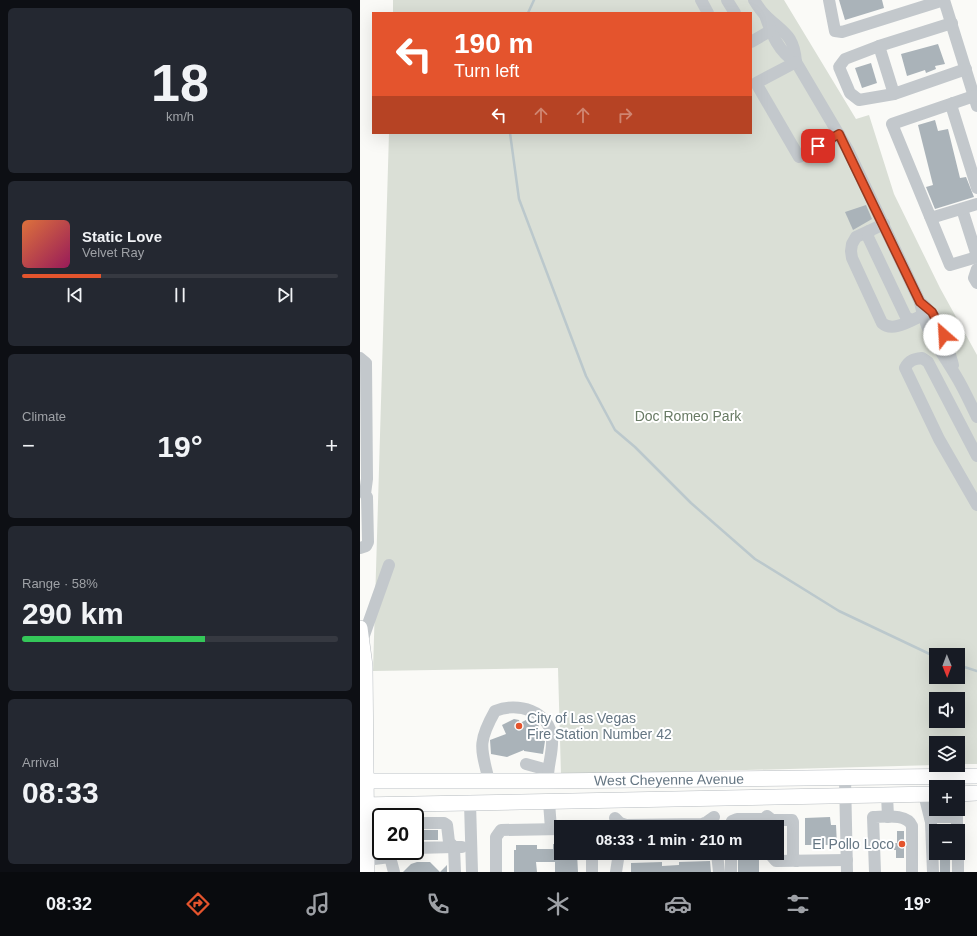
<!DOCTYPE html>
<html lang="en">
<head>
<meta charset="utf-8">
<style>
	body { margin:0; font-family:Arial,sans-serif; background:#242831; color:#f1f3f6; height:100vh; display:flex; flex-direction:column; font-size:15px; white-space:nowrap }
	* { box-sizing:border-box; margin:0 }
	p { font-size:13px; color:#9ea1a6 }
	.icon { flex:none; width:22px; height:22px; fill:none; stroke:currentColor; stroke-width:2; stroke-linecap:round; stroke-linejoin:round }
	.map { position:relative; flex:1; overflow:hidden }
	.details { display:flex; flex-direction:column; gap:8px; padding:8px; background:#0d0f14; width:360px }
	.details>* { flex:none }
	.top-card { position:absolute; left:12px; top:12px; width:380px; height:122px; border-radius:0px; box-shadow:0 4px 16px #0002; background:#e4542d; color:#fff; overflow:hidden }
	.needle { width:26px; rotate:179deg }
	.tools { position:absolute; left:569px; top:648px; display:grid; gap:8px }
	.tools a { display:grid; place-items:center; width:36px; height:36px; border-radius:0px; background:#171b24; box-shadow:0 4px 16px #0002; font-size:20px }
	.speed { position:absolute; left:12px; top:808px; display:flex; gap:8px; font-size:20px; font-weight:700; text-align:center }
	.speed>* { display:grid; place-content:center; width:52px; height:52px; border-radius:50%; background:#171b24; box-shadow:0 4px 16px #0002; line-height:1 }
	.speed .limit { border:2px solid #111; border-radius:6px; background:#fff; color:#111 }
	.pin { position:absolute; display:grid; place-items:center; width:34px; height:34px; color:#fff; margin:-17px; border-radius:8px; box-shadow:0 2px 6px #0006 }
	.me { position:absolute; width:44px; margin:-22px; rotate:334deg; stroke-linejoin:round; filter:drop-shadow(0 0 3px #0008) }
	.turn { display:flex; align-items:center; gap:14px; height:84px; padding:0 16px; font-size:18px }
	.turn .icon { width:52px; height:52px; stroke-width:2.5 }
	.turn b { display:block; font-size:28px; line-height:34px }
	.lanes { display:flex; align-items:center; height:38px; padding:0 16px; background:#0003; justify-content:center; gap:20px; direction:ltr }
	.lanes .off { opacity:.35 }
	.big { font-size:30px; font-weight:800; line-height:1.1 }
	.details .widget { flex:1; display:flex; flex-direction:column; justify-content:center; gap:6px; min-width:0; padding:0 14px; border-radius:6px; background:#242831 }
	.details .dial { align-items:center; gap:0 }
	.dial b { font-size:52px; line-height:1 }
	.song { display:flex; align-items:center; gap:12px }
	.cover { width:48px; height:48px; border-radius:6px; background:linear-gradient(135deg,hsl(20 70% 55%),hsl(330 70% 35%)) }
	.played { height:4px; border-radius:2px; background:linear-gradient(90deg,#e4542d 25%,#363941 25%) }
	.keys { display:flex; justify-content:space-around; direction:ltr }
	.heat { display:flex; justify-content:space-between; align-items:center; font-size:22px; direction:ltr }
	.charge { height:6px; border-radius:3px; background:linear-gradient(90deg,#34c759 58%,#363941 0) }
	.trip { position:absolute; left:194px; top:820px; width:230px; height:40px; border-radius:0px; background:#171b24; box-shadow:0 4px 16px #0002; font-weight:800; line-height:40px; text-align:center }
	.tabs { display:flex; height:64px; justify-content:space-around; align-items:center; background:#090b0e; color:#9ea1a6 }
	.tabs .icon { width:28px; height:28px }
	.tabs .selected { color:#e4542d }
	.tabs b { font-size:18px; color:#f1f3f6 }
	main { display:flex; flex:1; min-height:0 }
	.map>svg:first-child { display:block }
</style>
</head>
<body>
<main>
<section class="details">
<div class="widget dial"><b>18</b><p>km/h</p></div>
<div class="widget">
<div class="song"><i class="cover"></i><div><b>Static Love</b><p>Velvet Ray</p></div></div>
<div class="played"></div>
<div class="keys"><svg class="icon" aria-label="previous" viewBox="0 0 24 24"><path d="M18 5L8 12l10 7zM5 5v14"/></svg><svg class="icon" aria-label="pause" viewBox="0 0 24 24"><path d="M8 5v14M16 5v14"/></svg><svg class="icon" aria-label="next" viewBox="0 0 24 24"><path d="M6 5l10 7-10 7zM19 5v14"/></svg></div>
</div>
<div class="widget"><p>Climate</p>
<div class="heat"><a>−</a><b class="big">19°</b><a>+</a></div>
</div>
<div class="widget"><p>Range · 58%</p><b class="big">290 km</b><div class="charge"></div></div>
<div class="widget"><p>Arrival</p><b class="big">08:33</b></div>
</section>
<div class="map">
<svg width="617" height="872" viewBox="0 0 617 872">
	<rect width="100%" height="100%" fill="#fafaf7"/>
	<!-- green -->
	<path fill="#dadfd6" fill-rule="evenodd" d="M33,0h391l72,119 13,-4 25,79 46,94 37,67v409h-19v-21h-22v22l-375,10 -3,-107 -185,3 16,-538h362v-120h-358zM576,655h22v22h-22zM576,699h22v22h-22z"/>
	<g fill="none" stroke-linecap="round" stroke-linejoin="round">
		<!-- stream -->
		<g stroke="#bbc8cc" stroke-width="2.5">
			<path d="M168,13l6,-13"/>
			<path d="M150,133l9,66 67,177 29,54 20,17 56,56 64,56 84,52 97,46"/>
			<path d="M598,665l19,6"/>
		</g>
	</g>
	<!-- building -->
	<g fill="#aab3b9">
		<path d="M479,0h43l2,8 -39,12z"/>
		<path d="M578,44l7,20 -10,2 1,3 -10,4 -1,-3 -18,6 -6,-22z"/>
		<path d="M511,63l6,20 -15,5 -7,-20z"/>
		<path d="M575,120l3,11 10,-2 12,49 6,-1 8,20 -39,12 -9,-22 7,-2 -15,-60z"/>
		<path d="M506,205l6,14 -19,11 -8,-18z"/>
		<path d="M154,719l5,1 1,3 6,-3 9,2 4,4 -1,14 7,1 -2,13 -19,-3v-1l-17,7 -16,-3 -1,-14 16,-6 -4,-9z"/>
		<path d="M470,817l1,8h5l1,20h-32v-27z"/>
		<rect x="55" y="830" width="23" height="10"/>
		<path d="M537,831h7v27h-8v-8h-2v-7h3z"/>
		<path d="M193,844h8v9h16l1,19h-23v-10h-19l1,10h-23v-22h2v-5h21v4h16z"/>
		<rect x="378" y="853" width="21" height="19"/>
		<rect x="580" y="853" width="10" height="19"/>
		<path d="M350,861l1,11h-80v-9l31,-1v4l17,-1v-3z"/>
		<path d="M57,862h13l10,10 7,-7v7h-44l8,-8z"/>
	</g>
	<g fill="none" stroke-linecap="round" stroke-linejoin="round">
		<defs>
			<g id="major">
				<path d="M0,628l5,38 2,206"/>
				<path id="s1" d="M0,781h188l429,-5"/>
				<path d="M598,794l19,-1"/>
				<path d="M0,805l576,-11"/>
			</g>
		</defs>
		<!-- major casing -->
		<use href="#major" stroke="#b7bcc0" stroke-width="16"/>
		<!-- minor -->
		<g stroke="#c3c8cc" stroke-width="12">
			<path d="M341,0l7,13"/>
			<path d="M367,0l8,13"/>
			<path d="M394,0c3,5 7,11 11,15 18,18 29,19 31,47l52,88 72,152c7,34 19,45 36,74 8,13 14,27 21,41"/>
			<path d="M469,0l6,31 7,1 102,-32"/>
			<path d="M584,0l33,106"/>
			<path d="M405,15c6,18 14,38 31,47"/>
			<path d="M592,23l-73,23 -34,13 -6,8 11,26 9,7 35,-6 72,-25"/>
			<path d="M391,42l19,-11"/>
			<path d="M519,46l15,48"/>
			<path d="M436,62l-40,21 43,74 40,-23"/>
			<path d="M614,96l-82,28 58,141 27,-8"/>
			<path d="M593,103l-1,5 25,80"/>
			<path d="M602,209l15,47"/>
			<path d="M570,216l4,1 43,-13"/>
			<path d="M524,224l-28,13 -4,7 -1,7 1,7 30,65c11,10 29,-3 41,-8"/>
			<path d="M509,231l-1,6 38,80 5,3"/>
			<path d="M617,269l-3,9 3,5"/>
			<path d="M560,302c22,18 25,37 33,63"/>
			<path d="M0,358l6,5 1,116 -2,15 2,3 1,45 -2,4 -6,2"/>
			<path d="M617,456l-49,-94 -6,-4c-8,1 -13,2 -17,10l34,71 38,66"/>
			<path d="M2,641l27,-76"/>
			<path d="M166,764l18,5 3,4"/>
			<path d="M485,778l2,94"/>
			<path d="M129,781c-8,-33 -12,-38 6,-70 22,-9 55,-1 57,28 1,14 -5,28 -4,42"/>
			<path d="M564,794l7,28 2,50"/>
			<path d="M527,795l1,22"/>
			<path d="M189,802l2,27"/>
			<path d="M110,803l2,69"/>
			<path d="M597,810v21"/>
			<path d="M570,817h27"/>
			<path d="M255,818l5,5 6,2 76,-1 5,-2 7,-5"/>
			<path d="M55,823h29l3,2 2,17 5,5 -39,1"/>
			<path d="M370,827l2,-6 5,-2h27l3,-3 5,4h20l1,2v34l3,5"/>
			<path d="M232,853v19"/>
			<path d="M357,853l2,19"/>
			<path d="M371,853v19"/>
			<path d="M409,853l7,8 71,-1"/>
			<path d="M598,853v19"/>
			<path d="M6,860l24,-3 4,15"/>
			<path d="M95,872l-1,-25h8"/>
			<path d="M136,872v-35l5,-7 60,-1"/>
			<path d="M256,872l3,-19"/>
			<path d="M515,872l-2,-55c11,0 34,-4 39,9v46"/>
		</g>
		<!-- major -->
		<use href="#major" stroke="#fff" stroke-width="15"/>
	</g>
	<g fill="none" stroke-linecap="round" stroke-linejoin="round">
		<defs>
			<path id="route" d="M458,146l21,-12 81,168 12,10 12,23"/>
		</defs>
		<!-- route casing -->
		<use href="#route" stroke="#94371d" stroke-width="10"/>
		<!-- route -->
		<use href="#route" stroke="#e4542d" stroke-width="7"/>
	</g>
	<!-- markers -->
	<g fill="#e4542d" stroke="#fff" stroke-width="1.5">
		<circle cx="159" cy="726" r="4"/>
		<circle cx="542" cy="844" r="4"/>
	</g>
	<g text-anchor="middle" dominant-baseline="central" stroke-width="4" stroke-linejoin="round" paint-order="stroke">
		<!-- park labels -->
		<g font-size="14" fill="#687a64" stroke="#fff">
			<text x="328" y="416">Doc Romeo Park</text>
		</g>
		<!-- poi labels -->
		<g font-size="14" fill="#657683" stroke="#fff" text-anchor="start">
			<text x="167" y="718">City of Las Vegas<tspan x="167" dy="16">Fire Station Number 42</tspan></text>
			<text x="534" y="844" text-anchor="end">El Pollo Loco</text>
		</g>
		<!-- street labels -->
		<g font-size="14" fill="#657683" stroke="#fff">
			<text stroke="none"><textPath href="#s1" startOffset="309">West Cheyenne Avenue</textPath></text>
		</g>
	</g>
</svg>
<div class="tools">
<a><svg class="needle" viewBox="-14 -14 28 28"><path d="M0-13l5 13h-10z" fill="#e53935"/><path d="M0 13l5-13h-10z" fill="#9ea1a6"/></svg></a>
<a><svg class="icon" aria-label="sound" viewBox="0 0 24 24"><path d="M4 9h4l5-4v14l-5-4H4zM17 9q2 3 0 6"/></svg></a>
<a><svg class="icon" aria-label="layers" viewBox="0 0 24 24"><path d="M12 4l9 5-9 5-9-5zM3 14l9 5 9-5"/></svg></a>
<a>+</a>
<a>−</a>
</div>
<div class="speed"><div class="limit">20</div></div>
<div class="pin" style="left:458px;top:146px;background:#d93025"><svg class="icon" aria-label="arrive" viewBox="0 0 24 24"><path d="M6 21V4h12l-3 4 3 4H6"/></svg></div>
<svg class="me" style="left:584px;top:335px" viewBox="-20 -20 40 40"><circle r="19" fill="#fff"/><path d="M0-13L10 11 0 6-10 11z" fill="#e4542d"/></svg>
<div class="trip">08:33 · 1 min · 210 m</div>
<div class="top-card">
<div class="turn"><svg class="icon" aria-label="left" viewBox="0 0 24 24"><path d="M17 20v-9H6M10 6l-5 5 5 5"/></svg><div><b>190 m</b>Turn left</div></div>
<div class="lanes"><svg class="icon" aria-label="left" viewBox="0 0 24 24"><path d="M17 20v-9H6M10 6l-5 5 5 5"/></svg><svg class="icon off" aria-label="ahead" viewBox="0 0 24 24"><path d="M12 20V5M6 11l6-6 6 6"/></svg><svg class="icon off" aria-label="ahead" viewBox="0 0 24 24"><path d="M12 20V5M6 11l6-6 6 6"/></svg><svg class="icon off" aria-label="right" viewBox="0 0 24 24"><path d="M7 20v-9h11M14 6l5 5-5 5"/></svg></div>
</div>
</div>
</main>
<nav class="tabs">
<b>08:32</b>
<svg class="icon selected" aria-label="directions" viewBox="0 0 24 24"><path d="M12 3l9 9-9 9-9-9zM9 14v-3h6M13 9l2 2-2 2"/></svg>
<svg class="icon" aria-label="music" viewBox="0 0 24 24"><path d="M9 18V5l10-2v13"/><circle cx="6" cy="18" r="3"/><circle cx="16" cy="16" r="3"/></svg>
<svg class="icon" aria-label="phone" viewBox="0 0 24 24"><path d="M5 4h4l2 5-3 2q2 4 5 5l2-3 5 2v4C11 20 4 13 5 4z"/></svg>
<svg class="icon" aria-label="climate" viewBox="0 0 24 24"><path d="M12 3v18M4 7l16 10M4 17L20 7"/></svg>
<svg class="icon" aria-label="car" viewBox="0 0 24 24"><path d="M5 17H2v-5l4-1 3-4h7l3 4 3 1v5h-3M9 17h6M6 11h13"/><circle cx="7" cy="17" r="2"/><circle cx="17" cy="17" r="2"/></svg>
<svg class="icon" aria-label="filters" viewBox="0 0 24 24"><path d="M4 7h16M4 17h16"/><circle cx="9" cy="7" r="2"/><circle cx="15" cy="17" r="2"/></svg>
<b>19°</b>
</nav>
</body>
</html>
